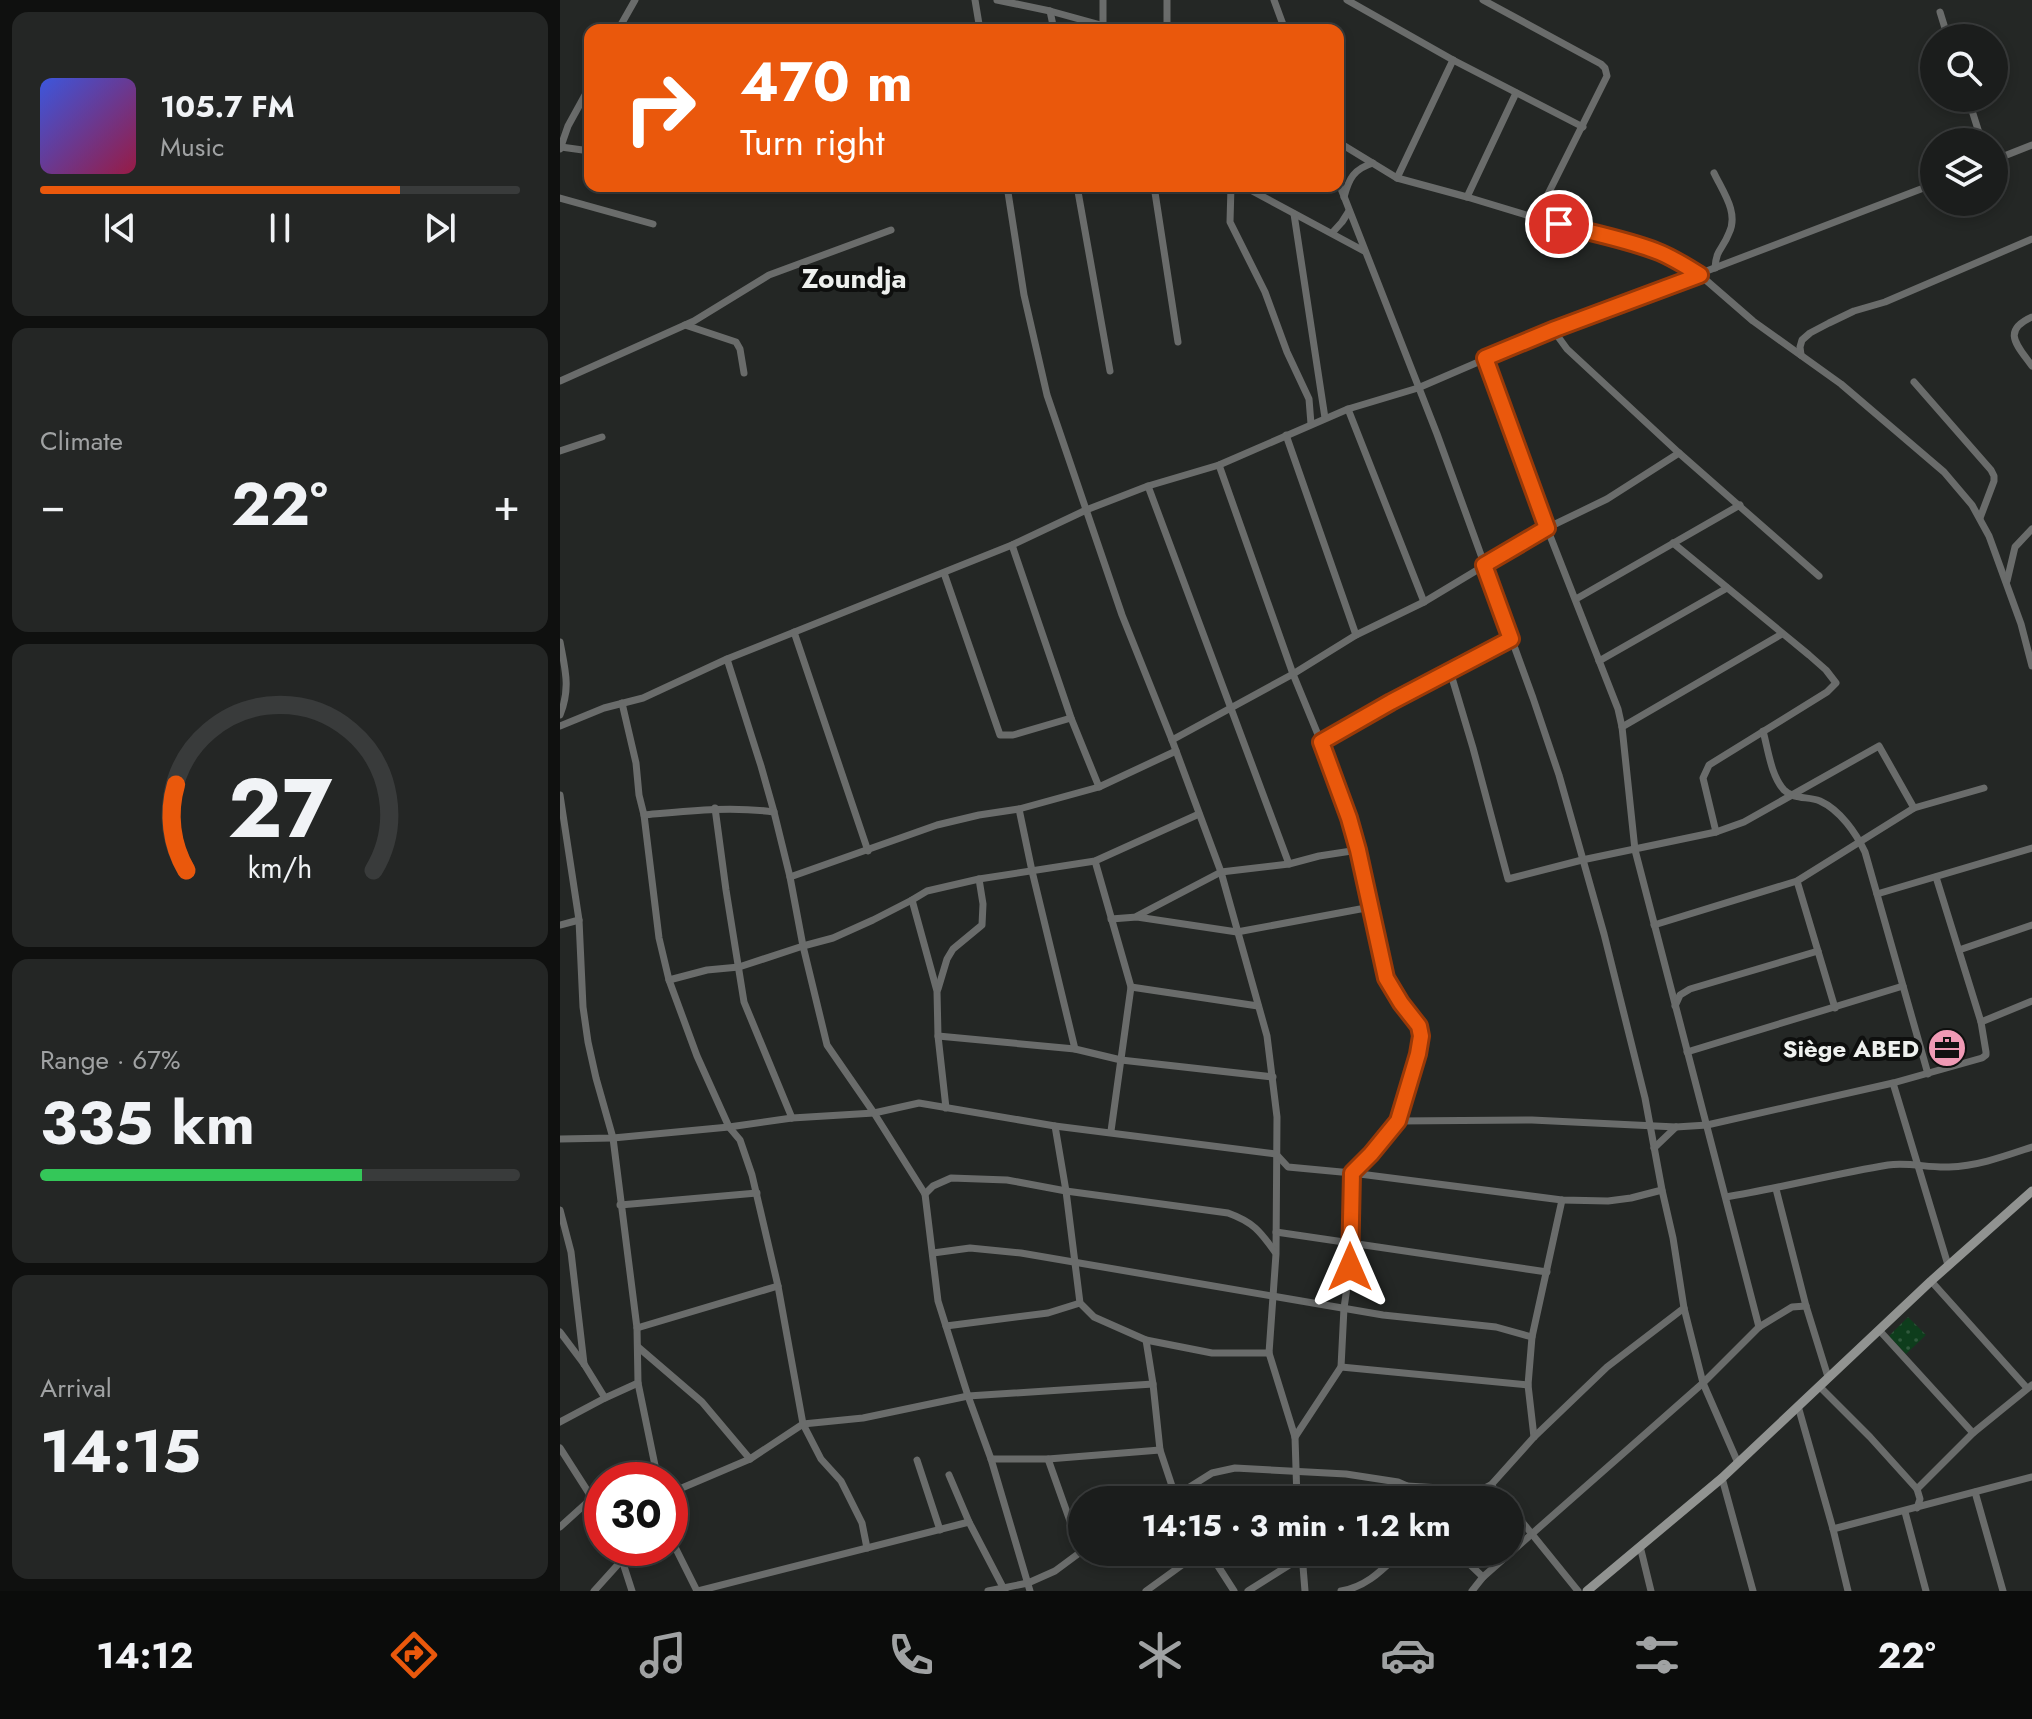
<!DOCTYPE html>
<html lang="en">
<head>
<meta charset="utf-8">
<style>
	body { margin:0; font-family:Jost,sans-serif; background:#242625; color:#f1f3f6; height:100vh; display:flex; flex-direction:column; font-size:30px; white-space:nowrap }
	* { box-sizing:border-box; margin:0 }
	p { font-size:26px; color:#a0a2a3 }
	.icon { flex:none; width:44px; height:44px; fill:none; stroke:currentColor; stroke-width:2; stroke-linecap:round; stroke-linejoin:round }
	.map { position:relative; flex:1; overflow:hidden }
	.drawer { display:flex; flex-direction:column; gap:12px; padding:12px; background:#0f100f; width:560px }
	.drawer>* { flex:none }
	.top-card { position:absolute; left:24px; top:24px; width:760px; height:168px; border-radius:16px; box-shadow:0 4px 12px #0003,0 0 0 2px #393b3b; background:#ea580c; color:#fff; overflow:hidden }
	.controls { position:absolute; left:1360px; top:24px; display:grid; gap:16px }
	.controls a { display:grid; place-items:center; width:88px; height:88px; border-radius:50%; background:#1b1d1c; box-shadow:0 4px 12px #0003,0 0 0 2px #393b3b; font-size:40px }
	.speed { position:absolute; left:24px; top:1462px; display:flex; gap:16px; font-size:40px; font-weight:700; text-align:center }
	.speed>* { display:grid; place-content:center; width:104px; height:104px; border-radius:50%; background:#1b1d1c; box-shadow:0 4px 12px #0003,0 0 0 2px #393b3b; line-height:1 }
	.speed .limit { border:12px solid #d22; background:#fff; color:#111 }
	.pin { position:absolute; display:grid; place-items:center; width:68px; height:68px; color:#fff; margin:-34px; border:4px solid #fff; border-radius:50%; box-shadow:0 2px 8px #0007 }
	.me { position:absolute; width:88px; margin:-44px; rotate:0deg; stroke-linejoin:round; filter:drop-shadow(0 0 6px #0008) }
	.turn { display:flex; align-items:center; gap:28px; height:168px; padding:0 24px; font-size:36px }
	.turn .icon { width:104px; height:104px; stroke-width:2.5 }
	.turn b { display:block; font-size:56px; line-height:68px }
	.big { font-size:60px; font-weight:700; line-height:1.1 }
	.drawer .card { flex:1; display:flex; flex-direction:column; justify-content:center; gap:12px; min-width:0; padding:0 28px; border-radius:16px; background:#242625 }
	.drawer .dial { align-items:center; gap:0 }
	.dial svg { height:208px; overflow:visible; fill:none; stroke:#393b3b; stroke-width:7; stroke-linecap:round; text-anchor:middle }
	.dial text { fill:#f1f3f6; stroke:none }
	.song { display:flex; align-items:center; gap:24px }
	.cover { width:96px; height:96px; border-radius:12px; background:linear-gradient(135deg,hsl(230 70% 55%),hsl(340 70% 35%)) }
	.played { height:8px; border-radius:4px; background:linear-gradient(90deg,#ea580c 75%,#393b3b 75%) }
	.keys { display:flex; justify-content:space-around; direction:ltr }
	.heat { display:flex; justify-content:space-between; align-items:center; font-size:44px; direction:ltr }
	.charge { height:12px; border-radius:6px; background:linear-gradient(90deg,#34c759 67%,#393b3b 0) }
	.trip { position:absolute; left:508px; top:1486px; width:456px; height:80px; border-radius:40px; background:#1b1d1c; box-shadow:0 4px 12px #0003,0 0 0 2px #393b3b; font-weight:700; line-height:80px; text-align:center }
	.menu { display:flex; height:128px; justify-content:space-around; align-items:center; background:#0b0c0b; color:#a0a2a3 }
	.menu .icon { width:56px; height:56px }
	.menu .selected { color:#ea580c }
	.menu b { font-size:36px; color:#f1f3f6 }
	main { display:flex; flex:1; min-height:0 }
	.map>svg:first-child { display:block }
</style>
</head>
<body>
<main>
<section class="drawer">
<div class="card">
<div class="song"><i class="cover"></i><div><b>105.7 FM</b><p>Music</p></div></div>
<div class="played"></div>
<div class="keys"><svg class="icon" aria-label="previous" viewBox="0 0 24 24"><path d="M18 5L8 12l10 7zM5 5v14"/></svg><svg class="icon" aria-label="pause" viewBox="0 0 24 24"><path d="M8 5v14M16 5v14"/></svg><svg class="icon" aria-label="next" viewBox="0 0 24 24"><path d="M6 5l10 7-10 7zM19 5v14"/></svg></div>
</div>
<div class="card"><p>Climate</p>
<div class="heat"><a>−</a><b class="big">22°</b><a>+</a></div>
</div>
<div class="card dial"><svg viewBox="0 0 100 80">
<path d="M14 69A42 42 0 1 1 86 69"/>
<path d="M14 69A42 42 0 0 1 10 36" stroke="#ea580c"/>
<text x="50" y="56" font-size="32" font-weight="700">27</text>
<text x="50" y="72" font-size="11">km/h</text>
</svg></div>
<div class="card"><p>Range · 67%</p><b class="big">335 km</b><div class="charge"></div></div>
<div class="card"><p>Arrival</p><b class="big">14:15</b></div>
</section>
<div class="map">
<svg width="1472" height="1591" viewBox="0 0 1472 1591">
	<defs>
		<pattern id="grass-dots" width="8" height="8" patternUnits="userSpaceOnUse" patternTransform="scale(2)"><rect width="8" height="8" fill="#0e3d1c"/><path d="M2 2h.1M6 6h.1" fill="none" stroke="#31593d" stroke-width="1.8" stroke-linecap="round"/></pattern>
	</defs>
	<rect width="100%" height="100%" fill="#242725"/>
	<!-- grass -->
	<path fill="url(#grass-dots)" d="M1348,1317l18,18 -20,19 -17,-18z"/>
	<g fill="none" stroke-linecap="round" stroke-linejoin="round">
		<!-- street -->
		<g stroke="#6a6c6b" stroke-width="7">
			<path d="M415,0l5,30"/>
			<path d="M437,0l53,11 69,19"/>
			<path d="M607,0v30"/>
			<path d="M714,0l11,30"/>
			<path d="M787,0l106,60 130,67"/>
			<path d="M923,0l118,64 4,4 2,8 -71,142"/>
			<path d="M490,11l4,19"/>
			<path d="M1380,12l8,26"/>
			<path d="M543,24v-24"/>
			<path d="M58,30l17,-30"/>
			<path d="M1408,98l14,44"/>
			<path d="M778,142l59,36 70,19 69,21 94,24 26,9 24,11 20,13 53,46 88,63 103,88 28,33 17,31 32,88 11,42"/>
			<path d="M1,147l29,4"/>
			<path d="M0,149l8,-23 22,-40"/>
			<path d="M1434,160l38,-15"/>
			<path d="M1154,173c9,19 25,40 15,60 -6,16 -13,16 -14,35"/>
			<path d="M837,178l56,-118"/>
			<path d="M778,181l99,253 96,264 26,77 45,159 41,164 17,92 11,48 11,70 19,75 35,80"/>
			<path d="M447,186l17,109 23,100 75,220 50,125 49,132 46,164 10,81 -1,137 -7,99 26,84 2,63"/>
			<path d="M517,186l33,185"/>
			<path d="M594,186l24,156"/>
			<path d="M671,186l-1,36 35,70 22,60 22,47 2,25"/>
			<path d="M683,186l121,65"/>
			<path d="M784,197c5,-19 10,-28 29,-34"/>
			<path d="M907,197l49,-104"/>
			<path d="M0,198l93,26"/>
			<path d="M734,214l31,204"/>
			<path d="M772,233l10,-11 7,-11"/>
			<path d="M1472,317c-31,14 -15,28 0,49"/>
			<path d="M125,325l51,17 4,7 4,24"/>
			<path d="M995,329l4,9 8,11 112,104 140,123"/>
			<path d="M1241,355l-1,-8 2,-7 8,-7 19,-10 25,-12 31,-9 147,-63"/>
			<path d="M925,358l62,170 71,181 4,18 13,123 124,477"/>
			<path d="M0,381l134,-60 75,-46 122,-45"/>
			<path d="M1354,382l77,88 3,6v5l-14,37"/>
			<path d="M788,409l76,193"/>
			<path d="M726,435l70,200"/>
			<path d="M0,451l42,-14"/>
			<path d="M659,465l74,209 28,68 28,76 22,89 15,71 15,25 18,23 2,10 -3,18 -20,67 -27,33 -19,19 -2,94 -6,41 -3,59 -46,70"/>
			<path d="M588,486l141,378"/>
			<path d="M1113,543l136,112 17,15 10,13 -9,9 -118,73 -6,13 13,54"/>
			<path d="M452,545l59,173 28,69"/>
			<path d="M384,573l56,162h13l58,-17"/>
			<path d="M1447,581l8,-34 17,-18"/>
			<path d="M1016,599l164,-94"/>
			<path d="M234,632l74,219"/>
			<path d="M0,642c5,27 11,46 0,73"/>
			<path d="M167,659l34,107 13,46 16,65 13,69 24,99 47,68 51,81 13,107 30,95 23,63 39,132"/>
			<path d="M1039,661l128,-73"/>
			<path d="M890,671l23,77 35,131 74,-19 134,-28 28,-10 135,-76 35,62"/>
			<path d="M62,703l14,60 3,32 5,20 15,123 10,42 28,76 32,71 11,13 12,35 26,111 25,138 18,35 20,22 21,42 5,25"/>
			<path d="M0,726l44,-18 39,-10 84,-39 285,-114 74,-35 62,-24 71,-21 129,-56 70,-21 137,-59 379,-145"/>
			<path d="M1062,727l160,-93"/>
			<path d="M1203,731c5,18 8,45 21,59 10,10 24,6 36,11 20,9 36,32 45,51l63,222"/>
			<path d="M612,740l121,-66 63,-39 68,-33 123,-74 60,-29 72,-46"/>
			<path d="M761,742l70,-40 120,-63"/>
			<path d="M0,795l19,125 4,87 5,35 8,36 17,60 24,190 1,55 20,97"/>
			<path d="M155,808l11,82 18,112 48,116"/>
			<path d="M459,809l13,62 43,178"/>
			<path d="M84,815c44,-4 86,-9 130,-3"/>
			<path d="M535,861l36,126 -20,144"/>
			<path d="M230,877l147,-52 42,-10 40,-6 80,-22 77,-36"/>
			<path d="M1237,881l38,127"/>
			<path d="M1317,894l155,-46"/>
			<path d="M352,900l25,91 1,45 8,72"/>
			<path d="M577,916l84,-44 68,-8 30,-8 39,-6"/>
			<path d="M551,919l26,-2 100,15 134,-25"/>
			<path d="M0,925l19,-5"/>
			<path d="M1094,925l143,-44 117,-73 70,-20"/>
			<path d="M1399,950l73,-25"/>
			<path d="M109,980l38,-10 32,-3 64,-21 30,-8 40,-18 39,-20 15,-9 52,-12 116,-18 104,-47"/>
			<path d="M571,987l127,19"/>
			<path d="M378,989l9,-30 6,-10 29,-24 1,-21 -4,-25"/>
			<path d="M1115,1006l5,-11 10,-6 128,-38"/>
			<path d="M1421,1022l51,-21"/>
			<path d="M378,1036l137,13 46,11 152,17"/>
			<path d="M1127,1052l216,-66"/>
			<path d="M1333,1083l55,182"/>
			<path d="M838,1121l134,-1 144,7 31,-2 186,-42 89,-25 4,-3v-3l-5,-30 -45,-145"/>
			<path d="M495,1126l11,65 14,112 14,14 52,23 66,13h57"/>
			<path d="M0,1139l53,-1 116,-11 63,-9 82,-5 45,-10 136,23 221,28 12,13 64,6 210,27 46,1 23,-3 31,-8"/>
			<path d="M1094,1148l22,-21"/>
			<path d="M1216,1189l30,117 22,71"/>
			<path d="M365,1194l8,-8 18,-8 56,2 59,11 162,22c25,9 32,18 47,39"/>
			<path d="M1166,1197c54,-9 108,-23 162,-32 21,-3 40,3 61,2 29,-1 56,-11 83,-20"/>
			<path d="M60,1205l137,-12"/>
			<path d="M0,1210l11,42 13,112"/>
			<path d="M716,1232l271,40"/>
			<path d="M373,1253l37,-5 51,5 362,62 113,12 36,10"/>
			<path d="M1371,1281l96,107"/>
			<path d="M386,1326l102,-13 32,-10"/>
			<path d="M77,1328l141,-42"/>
			<path d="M1319,1330l94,103"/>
			<path d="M0,1332l24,32 21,34 33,-15"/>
			<path d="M586,1340l7,44 7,66 16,48"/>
			<path d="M78,1347l64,55 48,57"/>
			<path d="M781,1367l187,18"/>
			<path d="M1259,1386l51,51 47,52 3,10 -3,9"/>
			<path d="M1238,1406l35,123 15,62"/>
			<path d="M0,1422l45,-24"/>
			<path d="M974,1437l-6,-52 4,-48 30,-137"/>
			<path d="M0,1448l32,50 10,22"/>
			<path d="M431,1459h57l112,-9"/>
			<path d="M488,1459l33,93"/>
			<path d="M357,1460l23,70"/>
			<path d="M389,1475l20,47 36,69"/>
			<path d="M1162,1478l31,113"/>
			<path d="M931,1485l13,15"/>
			<path d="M847,1486l68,4 8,-1 8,-4 43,-48 73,-70 77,-59"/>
			<path d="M1357,1489l56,-56 59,-48"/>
			<path d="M1415,1492l28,99"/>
			<path d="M110,1493l80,-34 53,-35 60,-6 105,-22 185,-12"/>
			<path d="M609,1500l43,-27 23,-5 111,6 52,8 9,4 1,14"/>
			<path d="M950,1507l68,84"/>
			<path d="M1345,1512l21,79"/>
			<path d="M0,1527l32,-29"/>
			<path d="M110,1529l5,18 22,44"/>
			<path d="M1273,1529l199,-52"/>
			<path d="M1080,1546l11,45"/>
			<path d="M56,1548l6,12 10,31"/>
			<path d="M649,1552l25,39"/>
			<path d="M889,1552l14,6 20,19"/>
			<path d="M742,1554l3,37"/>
			<path d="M34,1591l28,-31"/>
			<path d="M138,1591l271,-69"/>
			<path d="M428,1591l40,-8 27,-12 27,-20"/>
			<path d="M586,1591l54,-39"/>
			<path d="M688,1591l54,-34"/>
			<path d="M781,1591c26,-4 42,-22 60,-39"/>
			<path d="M912,1591l11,-14 220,-194 56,-56 33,-20 14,-1"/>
		</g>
		<!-- secondary -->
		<path stroke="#919391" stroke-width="9" d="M1027,1591l135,-113 209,-197 101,-90"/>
	</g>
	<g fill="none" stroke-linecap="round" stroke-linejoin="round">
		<defs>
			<path id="route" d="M790,1267l2,-94 19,-19 27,-33 20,-67 3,-18 -2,-10 -18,-23 -15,-25 -28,-128 -9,-32 -28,-76 70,-40 120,-63 -27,-74 63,-37 -62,-170 70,-29 145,-54c-14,-9 -28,-18 -44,-24 -31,-12 -65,-18 -97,-27"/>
		</defs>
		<!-- route casing -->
		<use href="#route" stroke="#983908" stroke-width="20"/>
		<!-- route -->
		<use href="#route" stroke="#ea580c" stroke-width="14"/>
	</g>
	<!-- icons -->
	<defs>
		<symbol id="office-disc" viewBox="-11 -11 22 22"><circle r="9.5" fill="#f09ab5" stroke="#0e0f0e"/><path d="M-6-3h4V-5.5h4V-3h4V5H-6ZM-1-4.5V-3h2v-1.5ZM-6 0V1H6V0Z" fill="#111"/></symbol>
	</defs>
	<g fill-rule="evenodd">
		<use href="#office-disc" x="1365" y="1026" width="44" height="44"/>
	</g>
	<g text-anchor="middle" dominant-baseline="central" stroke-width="8" stroke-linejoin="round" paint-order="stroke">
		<!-- poi labels -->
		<g font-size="24" font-weight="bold" fill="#eef0ee" stroke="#0e0f0e" text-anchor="end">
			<text x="1359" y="1048">Siège ABED</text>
		</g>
		<!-- quarter labels -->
		<g font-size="28" font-weight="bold" fill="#eef0ee" stroke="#0e0f0e">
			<text x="294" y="278">Zoundja</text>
		</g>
	</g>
</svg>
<div class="controls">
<a><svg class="icon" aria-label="search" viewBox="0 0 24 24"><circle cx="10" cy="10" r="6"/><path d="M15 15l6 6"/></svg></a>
<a><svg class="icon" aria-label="layers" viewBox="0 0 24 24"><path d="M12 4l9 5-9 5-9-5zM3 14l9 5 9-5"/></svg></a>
</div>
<div class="speed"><div class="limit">30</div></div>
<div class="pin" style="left:999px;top:224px;background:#d93025"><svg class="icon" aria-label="arrive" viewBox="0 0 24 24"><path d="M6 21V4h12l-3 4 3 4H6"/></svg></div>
<svg class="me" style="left:790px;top:1267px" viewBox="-20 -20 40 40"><path d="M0-17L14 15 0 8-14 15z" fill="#ea580c" stroke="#fff" stroke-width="4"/></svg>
<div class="trip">14:15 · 3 min · 1.2 km</div>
<div class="top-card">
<div class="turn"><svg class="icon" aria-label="right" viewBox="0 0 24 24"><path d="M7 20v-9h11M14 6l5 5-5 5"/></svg><div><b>470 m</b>Turn right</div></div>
</div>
</div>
</main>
<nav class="menu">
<b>14:12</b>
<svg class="icon selected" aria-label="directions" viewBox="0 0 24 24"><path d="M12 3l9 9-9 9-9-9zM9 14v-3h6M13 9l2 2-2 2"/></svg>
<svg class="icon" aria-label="music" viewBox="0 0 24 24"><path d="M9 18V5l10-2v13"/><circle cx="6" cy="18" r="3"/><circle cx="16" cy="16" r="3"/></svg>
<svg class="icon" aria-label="phone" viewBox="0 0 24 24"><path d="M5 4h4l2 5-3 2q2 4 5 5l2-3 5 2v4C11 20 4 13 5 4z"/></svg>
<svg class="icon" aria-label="climate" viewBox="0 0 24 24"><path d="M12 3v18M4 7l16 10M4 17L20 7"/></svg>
<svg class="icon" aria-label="car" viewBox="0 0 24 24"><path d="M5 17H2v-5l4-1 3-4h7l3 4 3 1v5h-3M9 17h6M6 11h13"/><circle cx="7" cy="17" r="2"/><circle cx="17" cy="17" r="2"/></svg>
<svg class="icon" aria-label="filters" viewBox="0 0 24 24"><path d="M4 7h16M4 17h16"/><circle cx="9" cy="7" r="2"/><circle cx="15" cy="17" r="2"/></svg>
<b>22°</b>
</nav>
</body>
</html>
